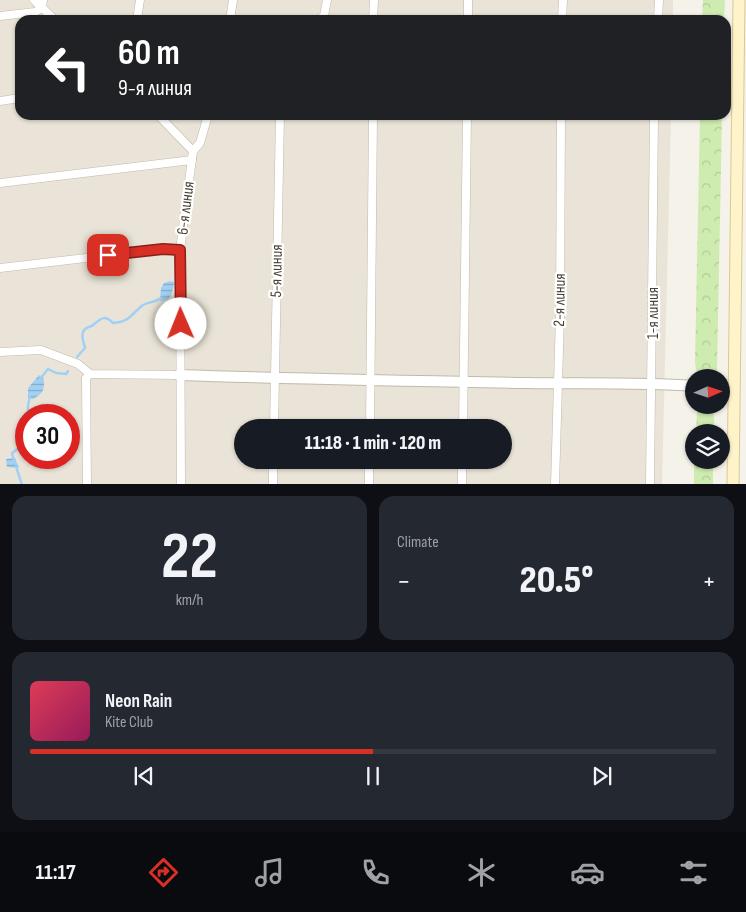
<!DOCTYPE html>
<html lang="en">
<head>
<meta charset="utf-8">
<style>
	body { margin:0; font-family:"Sofia Sans Condensed",sans-serif; background:#242831; color:#f1f3f6; height:100vh; display:flex; flex-direction:column; font-size:19px; white-space:nowrap }
	* { box-sizing:border-box; margin:0 }
	p { font-size:16px; color:#9ea1a6 }
	.icon { flex:none; width:28px; height:28px; fill:none; stroke:currentColor; stroke-width:2; stroke-linecap:round; stroke-linejoin:round }
	.map { position:relative; height:484px; overflow:hidden }
	.sheet { display:flex; flex-direction:column; gap:12px; padding:12px; background:#0d0f14; flex:1 }
	.sheet>* { flex:none }
	.banner { position:absolute; left:15px; top:15px; width:716px; height:105px; border-radius:15px; box-shadow:0 1px 4px #0004; background:#202124; color:#fff; overflow:hidden }
	.needle { width:32px; rotate:87deg }
	.controls { position:absolute; left:685px; top:369px; display:grid; gap:10px }
	.controls a { display:grid; place-items:center; width:45px; height:45px; border-radius:50%; background:#171b24; box-shadow:0 1px 4px #0004; font-size:25px }
	.speed { position:absolute; left:15px; top:404px; display:flex; gap:10px; font-size:25px; font-weight:700; text-align:center }
	.speed>* { display:grid; place-content:center; width:65px; height:65px; border-radius:50%; background:#171b24; box-shadow:0 1px 4px #0004; line-height:1 }
	.speed .limit { border:8px solid #d22; background:#fff; color:#111 }
	.pin { position:absolute; display:grid; place-items:center; width:42px; height:42px; color:#fff; margin:-21px; border-radius:10px; box-shadow:0 2px 8px #0006 }
	.me { position:absolute; width:55px; margin:-28px; rotate:359deg; stroke-linejoin:round; filter:drop-shadow(0 0 4px #0008) }
	.turn { display:flex; align-items:center; gap:18px; height:105px; padding:0 20px; font-size:22px }
	.turn .icon { width:65px; height:65px; stroke-width:2.5 }
	.turn b { display:block; font-size:35px; line-height:42px }
	.big { font-size:38px; font-weight:800; line-height:1.1 }
	.sheet .tile { flex:1; display:flex; flex-direction:column; justify-content:center; gap:8px; min-width:0; padding:0 18px; border-radius:15px; background:#242831 }
	.sheet .dial { align-items:center; gap:0 }
	.dial b { font-size:65px; line-height:1 }
	.song { display:flex; align-items:center; gap:15px }
	.cover { width:60px; height:60px; border-radius:8px; background:linear-gradient(135deg,hsl(350 70% 55%),hsl(330 70% 35%)) }
	.played { height:5px; border-radius:2px; background:linear-gradient(90deg,#d93025 50%,#363941 50%) }
	.keys { display:flex; justify-content:space-around; direction:ltr }
	.heat { display:flex; justify-content:space-between; align-items:center; font-size:28px; direction:ltr }
	.sheet .tiles { flex:1; display:grid; gap:12px; grid-template-columns:1fr 1fr }
	.tile:last-child { grid-column:span 2 }
	.trip { position:absolute; left:234px; top:419px; width:278px; height:50px; border-radius:25px; background:#171b24; box-shadow:0 1px 4px #0004; font-weight:800; line-height:50px; text-align:center }
	.tabs { display:flex; height:80px; justify-content:space-around; align-items:center; background:#090b0e; color:#9ea1a6 }
	.tabs .icon { width:35px; height:35px }
	.tabs .selected { color:#d93025 }
	.tabs b { font-size:22px; color:#f1f3f6 }
	.map>svg:first-child { display:block }
</style>
</head>
<body>
<div class="map">
<svg width="746" height="485" viewBox="0 0 746 485">
	<defs>
		<pattern id="forest-crowns" width="20" height="18" patternUnits="userSpaceOnUse" patternTransform="scale(1.25)"><rect width="20" height="18" fill="#ceebb0"/><path d="M2 6a3 3 0 1 1 6 0M12 15a3 3 0 1 1 6 0" fill="none" stroke="#b2cb98"/></pattern>
		<pattern id="water-rules" width="6" height="5" patternUnits="userSpaceOnUse" patternTransform="scale(1.25)"><rect width="6" height="5" fill="#a2d0f5"/><path d="M0 2.5h6" fill="none" stroke="#86aac7"/></pattern>
	</defs>
	<rect width="100%" height="100%" fill="#f5f2e9"/>
	<!-- residential -->
	<path fill="#e9e4d7" fill-rule="evenodd" d="M0,0h673v20h-653v95h651l-9,369h-662zM26,415h43v43h-43zM242,428h260v32h-260z"/>
	<!-- forest -->
	<g fill="url(#forest-crowns)">
		<path d="M703,0h22l-1,20h-22z"/>
		<path d="M700,115h22l-5,257 -4,6 -16,-2 -2,-14z"/>
		<path d="M702,405l11,2 2,25h-19l1,-20z"/>
		<rect x="694" y="460" width="19" height="24"/>
	</g>
	<!-- water -->
	<g fill="url(#water-rules)">
		<path d="M170,281l4,1v2c-2,10 -3,17 -14,17l1,-13 3,-5z"/>
		<path d="M39,375l4,2c3,11 0,17 -10,22l-5,-1v-10z"/>
		<path d="M15,458l4,10 -12,-1 -1,-8z"/>
	</g>
	<g fill="none" stroke-linecap="round" stroke-linejoin="round">
		<!-- stream -->
		<g stroke="#a2d0f5" stroke-width="2.5">
			<path d="M77,357l8,-9c-1,-5 -4,-11 -2,-16 2,-5 6,-4 10,-7 8,-6 11,-11 20,-2 17,-1 18,-9 30,-18 6,-3 13,-3 18,-7"/>
			<path d="M40,379l8,-10 8,4 10,1 2,-3"/>
			<path d="M28,415v-10l2,-8"/>
			<path d="M14,461l-2,-8 14,-10"/>
			<path d="M16,466l6,19"/>
		</g>
		<defs>
			<g id="minor">
				<path d="M34,0l21,20"/>
				<path d="M0,16l35,-4 7,-4 1,-8"/>
				<path d="M137,20l3,-20"/>
				<path d="M230,20l3,-20"/>
				<path d="M317,20l7,-4 3,-16"/>
				<path d="M373,20l1,-20"/>
				<path d="M468,20v-20"/>
				<path d="M562,20l1,-20"/>
				<path d="M658,20l1,-20"/>
				<path d="M0,101l20,-3"/>
				<path d="M158,115l35,36"/>
				<path d="M0,183l192,-23"/>
				<path d="M0,268l163,-19 17,1"/>
				<path d="M0,352l41,-2 37,14 12,10 89,1"/>
				<path d="M274,428l6,-313"/>
				<path d="M370,428l3,-313"/>
				<path d="M463,428l4,-313"/>
				<path d="M87,485l-1,-107 4,-4"/>
				<path d="M181,485l-1,-235 13,-99 7,-8 8,-28"/>
				<path d="M273,485v-25"/>
				<path d="M369,485v-25"/>
				<path d="M462,485v-25"/>
				<path d="M555,485l5,-170 1,-200"/>
				<path d="M650,485l4,-370"/>
			</g>
			<g id="tertiary">
				<path d="M179,375c116,4 232,6 348,8 56,1 111,-1 167,3"/>
				<path d="M721,388l13,1"/>
			</g>
			<path id="secondary" d="M733,485l6,-485"/>
		</defs>
		<!-- minor casing -->
		<use href="#minor" stroke="#c1baab" stroke-width="9"/>
		<!-- tertiary casing -->
		<use href="#tertiary" stroke="#c1baab" stroke-width="12"/>
		<!-- secondary casing -->
		<use href="#secondary" stroke="#d8c896" stroke-width="13"/>
		<!-- minor -->
		<use href="#minor" stroke="#fff" stroke-width="8"/>
		<!-- tertiary -->
		<use href="#tertiary" stroke="#fff" stroke-width="10"/>
		<!-- secondary -->
		<use href="#secondary" stroke="#fff4c9" stroke-width="11"/>
	</g>
	<g fill="none" stroke-linecap="round" stroke-linejoin="round">
		<defs>
			<path id="route" d="M108,255l55,-6 17,1 1,74"/>
		</defs>
		<!-- route casing -->
		<use href="#route" stroke="#8d1f18" stroke-width="12"/>
		<!-- route -->
		<use href="#route" stroke="#d93025" stroke-width="9"/>
	</g>
	<g text-anchor="middle" dominant-baseline="central" stroke-width="4.5" stroke-linejoin="round" paint-order="stroke">
		<!-- street labels -->
		<g font-size="16" fill="#494337" stroke="#fff">
			<text transform="translate(186 208) rotate(-83)">6-я линия</text>
			<text transform="translate(277 271) rotate(-89)">5-я линия</text>
			<text transform="translate(560 300) rotate(-89)">2-я линия</text>
			<text transform="translate(653 313) rotate(-90)">1-я линия</text>
		</g>
	</g>
</svg>
<div class="controls">
<a><svg class="needle" viewBox="-14 -14 28 28"><path d="M0-13l5 13h-10z" fill="#e53935"/><path d="M0 13l5-13h-10z" fill="#9ea1a6"/></svg></a>
<a><svg class="icon" aria-label="layers" viewBox="0 0 24 24"><path d="M12 4l9 5-9 5-9-5zM3 14l9 5 9-5"/></svg></a>
</div>
<div class="speed"><div class="limit">30</div></div>
<div class="pin" style="left:108px;top:255px;background:#d93025"><svg class="icon" aria-label="arrive" viewBox="0 0 24 24"><path d="M6 21V4h12l-3 4 3 4H6"/></svg></div>
<svg class="me" style="left:181px;top:324px" viewBox="-20 -20 40 40"><circle r="19" fill="#fff"/><path d="M0-13L10 11 0 6-10 11z" fill="#d93025"/></svg>
<div class="trip">11:18 · 1 min · 120 m</div>
<div class="banner">
<div class="turn"><svg class="icon" aria-label="left" viewBox="0 0 24 24"><path d="M17 20v-9H6M10 6l-5 5 5 5"/></svg><div><b>60 m</b>9-я линия</div></div>
</div>
</div>
<section class="sheet">
<div class="tiles">
<div class="tile dial"><b>22</b><p>km/h</p></div>
<div class="tile"><p>Climate</p>
<div class="heat"><a>−</a><b class="big">20.5°</b><a>+</a></div>
</div>
<div class="tile">
<div class="song"><i class="cover"></i><div><b>Neon Rain</b><p>Kite Club</p></div></div>
<div class="played"></div>
<div class="keys"><svg class="icon" aria-label="previous" viewBox="0 0 24 24"><path d="M18 5L8 12l10 7zM5 5v14"/></svg><svg class="icon" aria-label="pause" viewBox="0 0 24 24"><path d="M8 5v14M16 5v14"/></svg><svg class="icon" aria-label="next" viewBox="0 0 24 24"><path d="M6 5l10 7-10 7zM19 5v14"/></svg></div>
</div>
</div>
</section>
<nav class="tabs">
<b>11:17</b>
<svg class="icon selected" aria-label="directions" viewBox="0 0 24 24"><path d="M12 3l9 9-9 9-9-9zM9 14v-3h6M13 9l2 2-2 2"/></svg>
<svg class="icon" aria-label="music" viewBox="0 0 24 24"><path d="M9 18V5l10-2v13"/><circle cx="6" cy="18" r="3"/><circle cx="16" cy="16" r="3"/></svg>
<svg class="icon" aria-label="phone" viewBox="0 0 24 24"><path d="M5 4h4l2 5-3 2q2 4 5 5l2-3 5 2v4C11 20 4 13 5 4z"/></svg>
<svg class="icon" aria-label="climate" viewBox="0 0 24 24"><path d="M12 3v18M4 7l16 10M4 17L20 7"/></svg>
<svg class="icon" aria-label="car" viewBox="0 0 24 24"><path d="M5 17H2v-5l4-1 3-4h7l3 4 3 1v5h-3M9 17h6M6 11h13"/><circle cx="7" cy="17" r="2"/><circle cx="17" cy="17" r="2"/></svg>
<svg class="icon" aria-label="filters" viewBox="0 0 24 24"><path d="M4 7h16M4 17h16"/><circle cx="9" cy="7" r="2"/><circle cx="15" cy="17" r="2"/></svg>
</nav>
</body>
</html>
